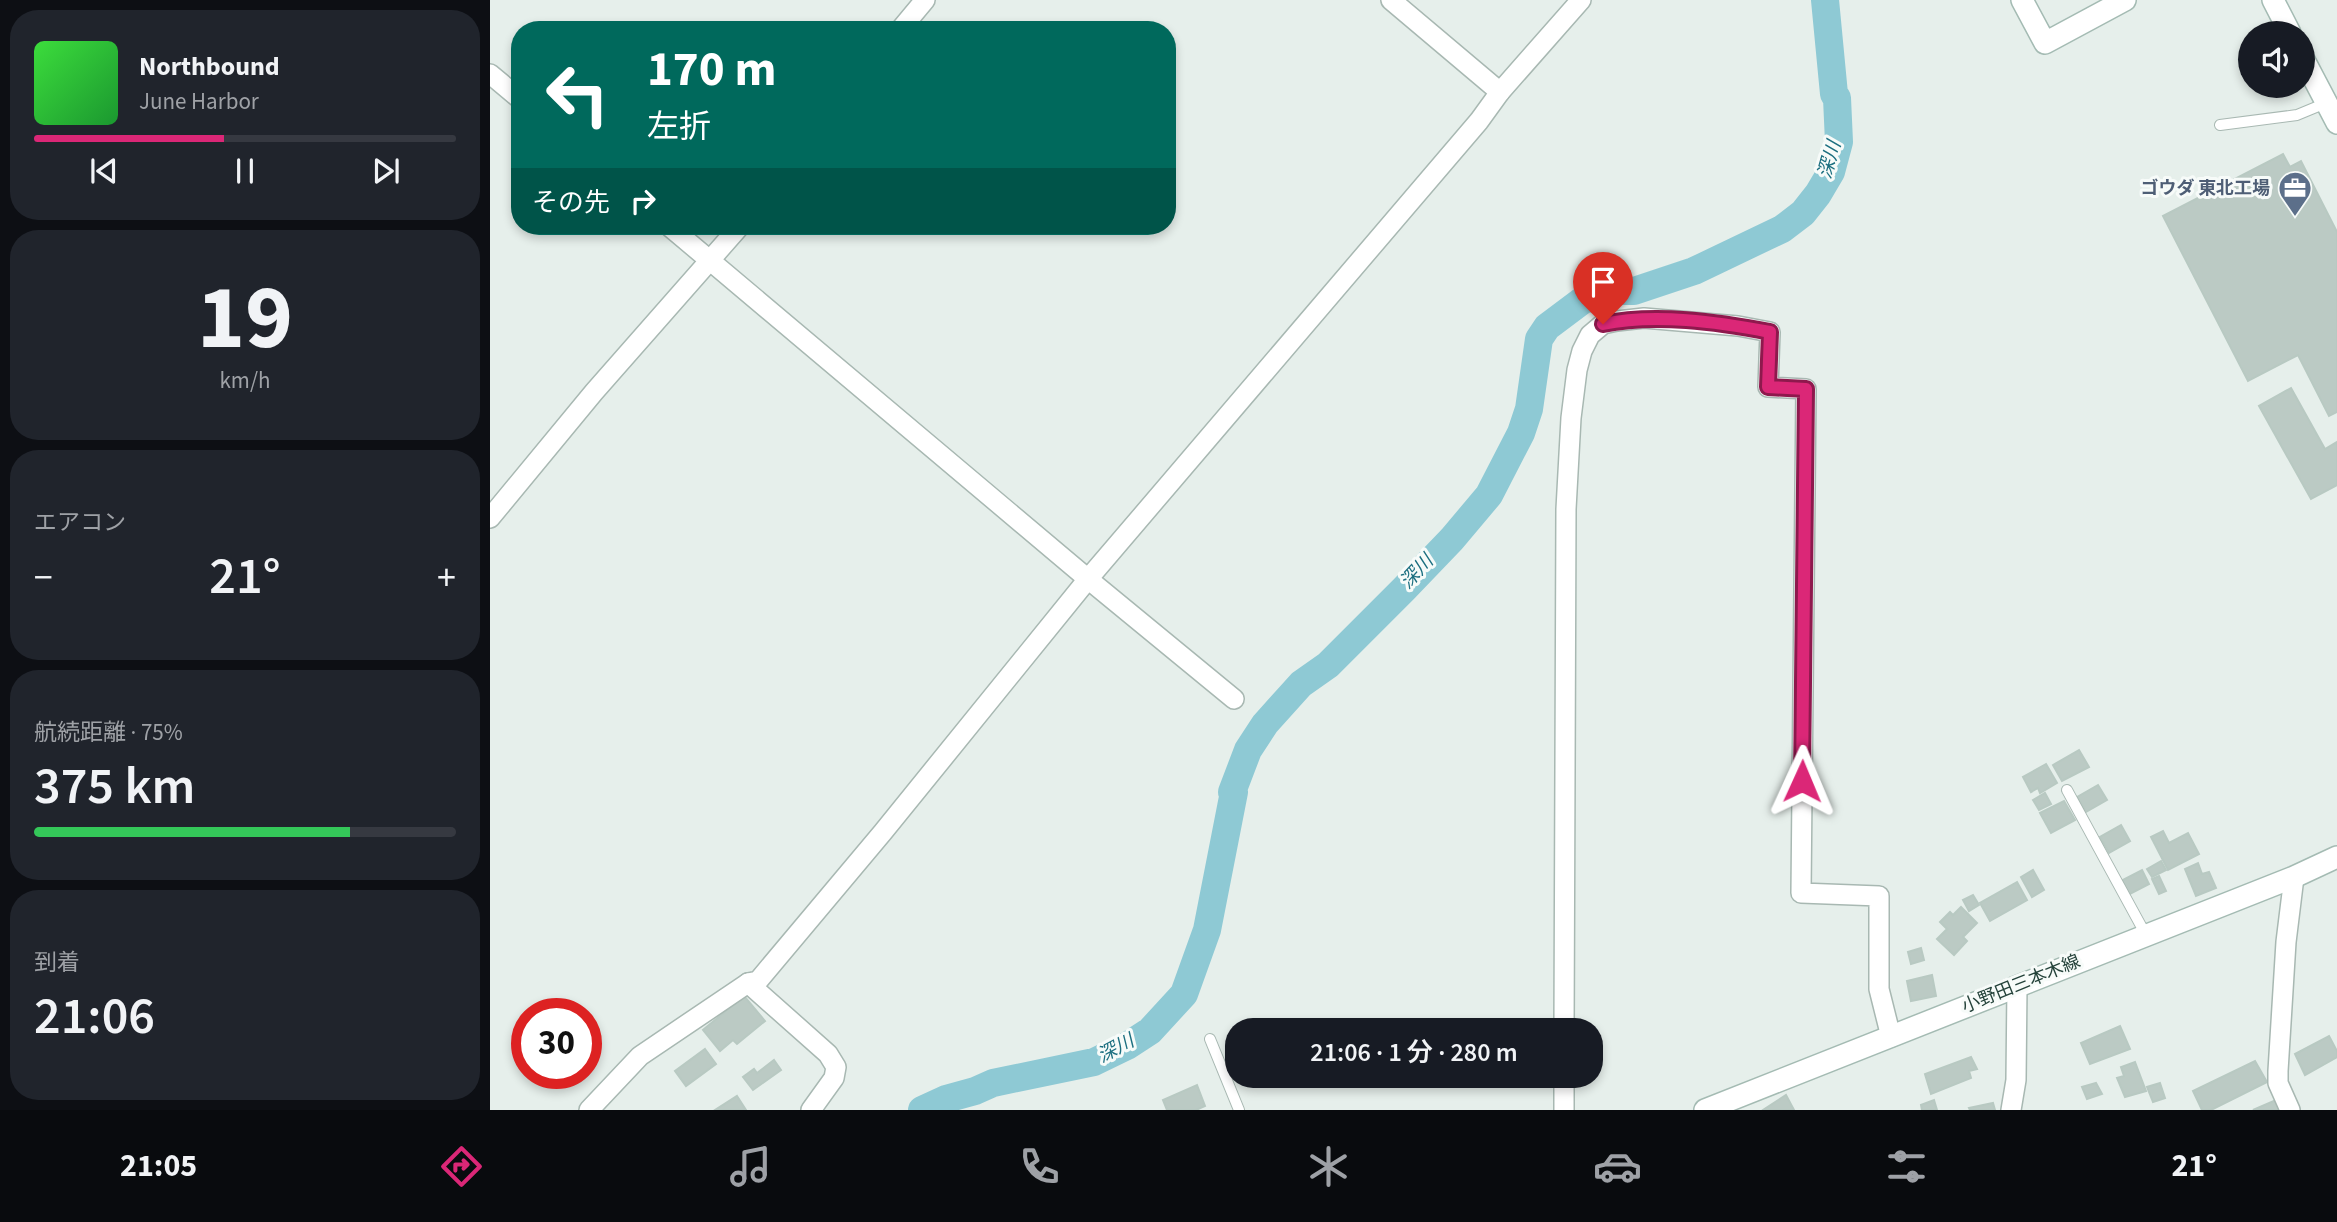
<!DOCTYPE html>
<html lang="ja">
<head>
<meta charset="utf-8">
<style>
	body { margin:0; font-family:"Source Sans 3","Noto Sans JP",sans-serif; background:#20242c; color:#f1f3f6; height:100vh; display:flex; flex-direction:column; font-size:26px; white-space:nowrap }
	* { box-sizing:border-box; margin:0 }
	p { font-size:23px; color:#9ea1a6 }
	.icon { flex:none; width:38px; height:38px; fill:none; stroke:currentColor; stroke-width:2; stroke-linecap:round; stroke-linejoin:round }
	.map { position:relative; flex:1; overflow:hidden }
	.details { display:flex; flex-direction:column; gap:10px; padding:10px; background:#0d0f14; width:490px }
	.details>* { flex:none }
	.top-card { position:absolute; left:21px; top:21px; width:665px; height:214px; border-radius:28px; box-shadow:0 4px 10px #0003; background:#00695c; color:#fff; overflow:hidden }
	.buttons { position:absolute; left:1748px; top:21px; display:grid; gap:14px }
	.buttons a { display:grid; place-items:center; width:77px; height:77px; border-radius:50%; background:#171b24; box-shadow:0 4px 10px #0003; font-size:35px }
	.speed { position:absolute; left:21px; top:998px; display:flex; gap:14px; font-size:35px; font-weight:700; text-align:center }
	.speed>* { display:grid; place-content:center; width:91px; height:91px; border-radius:50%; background:#171b24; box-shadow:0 4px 10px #0003; line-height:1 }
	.speed .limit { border:10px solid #d22; background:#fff; color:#111 }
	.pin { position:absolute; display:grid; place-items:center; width:60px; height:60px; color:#fff; margin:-72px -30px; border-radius:50% 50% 50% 0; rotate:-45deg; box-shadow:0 0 7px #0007 }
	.pin .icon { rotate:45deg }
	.me { position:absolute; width:77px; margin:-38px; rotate:1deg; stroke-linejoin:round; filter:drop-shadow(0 0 5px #0008) }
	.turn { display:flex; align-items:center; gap:24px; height:147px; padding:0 21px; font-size:32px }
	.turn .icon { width:91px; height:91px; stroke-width:2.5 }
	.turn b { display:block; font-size:49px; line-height:60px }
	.then { display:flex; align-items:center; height:66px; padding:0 21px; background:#0003; gap:14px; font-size:26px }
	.big { font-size:52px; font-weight:600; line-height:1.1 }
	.details .widget { flex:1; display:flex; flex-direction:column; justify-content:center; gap:10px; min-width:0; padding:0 24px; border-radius:28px; background:#20242c }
	.details .dial { align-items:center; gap:0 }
	.dial b { font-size:91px; line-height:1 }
	.song { display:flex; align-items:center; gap:21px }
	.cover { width:84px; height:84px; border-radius:10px; background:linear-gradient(135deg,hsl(120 70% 55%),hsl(130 70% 35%)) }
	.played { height:7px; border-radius:4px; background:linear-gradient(90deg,#db2777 45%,#363941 45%) }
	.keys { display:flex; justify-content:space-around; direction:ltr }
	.heat { display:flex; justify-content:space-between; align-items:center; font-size:38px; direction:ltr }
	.charge { height:10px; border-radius:5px; background:linear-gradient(90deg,#34c759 75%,#363941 0) }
	.trip { position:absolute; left:735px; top:1018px; width:378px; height:70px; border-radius:28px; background:#171b24; box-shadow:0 4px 10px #0003; font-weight:600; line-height:70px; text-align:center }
	.menu { display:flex; height:112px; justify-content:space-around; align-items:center; background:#090b0e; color:#9ea1a6 }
	.menu .icon { width:49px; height:49px }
	.menu .current { color:#db2777 }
	.menu b { font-size:32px; color:#f1f3f6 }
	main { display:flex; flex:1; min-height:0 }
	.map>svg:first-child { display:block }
</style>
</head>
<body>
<main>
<section class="details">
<div class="widget">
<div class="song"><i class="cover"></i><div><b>Northbound</b><p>June Harbor</p></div></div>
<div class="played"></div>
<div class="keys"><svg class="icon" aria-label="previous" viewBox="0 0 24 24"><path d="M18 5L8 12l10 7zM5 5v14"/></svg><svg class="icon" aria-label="pause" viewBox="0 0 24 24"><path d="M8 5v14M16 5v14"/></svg><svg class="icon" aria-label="next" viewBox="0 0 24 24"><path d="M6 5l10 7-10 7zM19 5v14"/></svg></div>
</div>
<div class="widget dial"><b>19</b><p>km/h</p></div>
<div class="widget"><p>エアコン</p>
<div class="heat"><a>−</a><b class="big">21°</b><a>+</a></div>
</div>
<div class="widget"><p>航続距離 · 75%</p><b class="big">375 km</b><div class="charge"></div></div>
<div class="widget"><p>到着</p><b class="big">21:06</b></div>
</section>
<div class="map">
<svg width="1847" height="1110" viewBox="0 0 1847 1110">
	<rect width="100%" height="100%" fill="#e6efeb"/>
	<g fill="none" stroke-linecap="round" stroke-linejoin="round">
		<!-- river -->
		<path stroke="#8ec9d4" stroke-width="28" d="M432,1110l24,-11 29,-8 18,-8 101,-21 33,-16 23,-15 34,-37 23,-64 27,-138h-2l16,-42 17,-26 36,-40 27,-19 76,-76 48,-50 37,-44 32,-62 8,-24 10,-70 8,-12 36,-27 35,-9h16l60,-20 88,-42 21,-16 15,-19 13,-22 8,-30 -2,-44 -3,-4 -9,-94"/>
	</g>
	<!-- building -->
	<g fill="#bbcac4" stroke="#b8c9c2" stroke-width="2">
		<path d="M1793,154l7,13 11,-6 36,71v180l-8,4 -31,-61 -50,26 -85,-165z"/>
		<path d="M1801,388l34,61 12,-7v43l-26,14 -52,-93z"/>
		<path d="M1589,750l10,17 -27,14 -9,-16z"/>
		<path d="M1556,764l11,19 -17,10 -2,-5 -7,4 -8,-15z"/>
		<path d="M1608,785l9,15 -21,12 -9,-15z"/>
		<path d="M1555,793l6,11 -12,6 -6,-10z"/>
		<path d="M1574,801l11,19 -24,13 -11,-20z"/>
		<path d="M1631,825l9,16 -21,12 -9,-16z"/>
		<path d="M1673,831l6,12 19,-10 11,21 -31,16 -17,-33z"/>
		<path d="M1671,861l5,9 -14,7 -5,-8z"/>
		<path d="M1708,863l4,11 7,-2 7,16 -20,8 -11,-27z"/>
		<path d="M1543,870l11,20 -12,7 -11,-20z"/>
		<path d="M1652,870l7,14 -21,11 -7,-14z"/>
		<path d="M1669,876l7,15 -7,3 -7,-15z"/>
		<path d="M1527,882l10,18 -37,21 -10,-18z"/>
		<path d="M1483,895l6,10 -10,6 -6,-11z"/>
		<path d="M1471,907l16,16 -14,14 4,4 -13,14 -17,-16 10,-10 -7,-7 10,-10 3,3z"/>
		<path d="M1431,948l3,12 -13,4 -3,-12z"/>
		<path d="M1442,975l4,21 -25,5 -4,-20z"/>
		<path d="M254,996l21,25 -28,23 -4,-4 -13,11 -17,-21z"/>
		<path d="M1630,1026l10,23 -40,15 -9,-21z"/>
		<path d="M1839,1036l8,15v6l-32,18 -10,-21z"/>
		<path d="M215,1049l11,15 -30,22 -11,-15z"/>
		<path d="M1481,1057l6,12 -8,2 2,7 -40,16 -6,-20z"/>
		<path d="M284,1060l7,10 -28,20 -10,-13 11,-8 3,4z"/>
		<path d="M1765,1061l12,21 -56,28h-9l-9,-19z"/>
		<path d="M1645,1062l11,29 -21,6 -8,-19 7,-2 -3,-9z"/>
		<path d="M1606,1083l6,11 -15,5 -5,-12z"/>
		<path d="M1670,1083l5,15 -12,4 -6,-15z"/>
		<path d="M707,1085l8,21 -9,4h-29l-4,-10z"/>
		<path d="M1296,1095l8,15h-31z"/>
		<path d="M247,1096l9,14h-31z"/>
		<path d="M1444,1100l3,10h-15l-1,-5z"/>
		<path d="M1786,1100l5,10h-28z"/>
		<path d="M1503,1103l2,7h-25l-1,-2z"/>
	</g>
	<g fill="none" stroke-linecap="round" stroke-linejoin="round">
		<defs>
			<g id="lane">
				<path d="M1730,125l77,-10 29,-12"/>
				<path d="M1577,790l79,145"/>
				<path d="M720,1039l29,71"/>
			</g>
			<g id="street">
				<path d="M901,0l109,92"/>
				<path d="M410,30l25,-30"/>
				<path d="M0,74l30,25"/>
				<path d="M179,226l419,353 146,120"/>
				<path d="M0,518l104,-126 146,-166"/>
				<path d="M258,983l80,71 8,13 -2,11 -23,32"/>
				<path d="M1074,1031l2,-522 5,-91 6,-48 5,-19 8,-16 13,-11 14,-3 27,-3 94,8 32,6 -2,55 38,2 -5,504 78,3v93l12,48"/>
				<path d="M99,1110l51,-54 108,-73 10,-2 125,-149 205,-253 391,-458 21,-29 81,-92"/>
				<path d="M1074,1110v-34"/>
				<path d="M1521,1110l5,-30 1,-94"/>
				<path d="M1800,1110l-12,-27v-12l8,-129 8,-65"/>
			</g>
			<g id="secondary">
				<path d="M1532,0l23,43 80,-43"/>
				<path d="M1783,0l17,33"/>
				<path d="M1813,58l34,65"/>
				<path d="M1215,1110l589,-233 43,-20"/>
			</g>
		</defs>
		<!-- lane casing -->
		<use href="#lane" stroke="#a8b8b2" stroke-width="12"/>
		<!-- street casing -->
		<use href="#street" stroke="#a8b8b2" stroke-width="22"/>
		<!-- secondary casing -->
		<use href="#secondary" stroke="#a4bbb3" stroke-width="24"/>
		<!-- lane -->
		<use href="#lane" stroke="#fff" stroke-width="10"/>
		<!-- street -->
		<use href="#street" stroke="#fff" stroke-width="19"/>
		<!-- secondary -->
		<use href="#secondary" stroke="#fff" stroke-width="21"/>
	</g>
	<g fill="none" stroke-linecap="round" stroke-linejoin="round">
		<defs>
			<path id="route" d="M1113,324c52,-11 115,-2 167,8l-2,55 38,2 -4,392"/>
		</defs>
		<!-- route casing -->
		<use href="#route" stroke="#8e194d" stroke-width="18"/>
		<!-- route -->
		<use href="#route" stroke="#db2777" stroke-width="12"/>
	</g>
	<!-- icons -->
	<defs>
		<symbol id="office-pin" viewBox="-11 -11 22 30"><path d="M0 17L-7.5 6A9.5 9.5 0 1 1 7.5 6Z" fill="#5c6f8a" stroke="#f7fbf9"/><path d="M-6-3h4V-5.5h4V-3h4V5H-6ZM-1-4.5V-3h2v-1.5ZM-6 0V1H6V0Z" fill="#fff"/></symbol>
	</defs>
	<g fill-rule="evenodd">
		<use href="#office-pin" x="1786" y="169" width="38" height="52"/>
	</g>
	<g text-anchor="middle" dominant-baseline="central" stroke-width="6" stroke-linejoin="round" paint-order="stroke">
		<!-- service labels -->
		<g font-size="18" font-weight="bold" fill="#4e5e75" stroke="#f7fbf9" text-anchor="end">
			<text x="1780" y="188">ゴウダ 東北工場</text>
		</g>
		<!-- street labels -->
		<g font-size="18" fill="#24423a" stroke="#f7fbf9">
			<text transform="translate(1531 984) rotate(-22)">小野田三本木線</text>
		</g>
		<!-- water labels -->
		<g font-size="19" font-style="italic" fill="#1c6f80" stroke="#f7fbf9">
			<text transform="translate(1340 160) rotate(-74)">深川</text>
			<text transform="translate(927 572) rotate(-47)">深川</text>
			<text transform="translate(626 1049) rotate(-28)">深川</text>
		</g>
	</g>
</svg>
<div class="buttons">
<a><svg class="icon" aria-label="sound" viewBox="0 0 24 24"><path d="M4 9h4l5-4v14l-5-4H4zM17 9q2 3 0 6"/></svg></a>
</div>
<div class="speed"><div class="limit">30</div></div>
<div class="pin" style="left:1113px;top:324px;background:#d93025"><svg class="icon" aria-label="arrive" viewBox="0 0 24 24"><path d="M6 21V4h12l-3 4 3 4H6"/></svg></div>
<svg class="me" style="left:1312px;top:781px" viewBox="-20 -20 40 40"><path d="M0-17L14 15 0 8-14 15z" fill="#db2777" stroke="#fff" stroke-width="4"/></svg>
<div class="trip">21:06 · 1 分 · 280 m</div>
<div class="top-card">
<div class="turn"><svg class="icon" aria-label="left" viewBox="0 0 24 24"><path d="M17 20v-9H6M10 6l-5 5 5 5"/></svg><div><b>170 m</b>左折</div></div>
<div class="then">その先<svg class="icon" aria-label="right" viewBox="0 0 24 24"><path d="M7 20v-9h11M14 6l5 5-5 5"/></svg></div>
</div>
</div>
</main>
<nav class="menu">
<b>21:05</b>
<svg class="icon current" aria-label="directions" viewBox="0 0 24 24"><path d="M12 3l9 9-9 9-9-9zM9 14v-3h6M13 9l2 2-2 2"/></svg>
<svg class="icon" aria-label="music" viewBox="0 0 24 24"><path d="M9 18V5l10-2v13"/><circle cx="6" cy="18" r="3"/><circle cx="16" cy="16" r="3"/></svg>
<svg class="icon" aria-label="phone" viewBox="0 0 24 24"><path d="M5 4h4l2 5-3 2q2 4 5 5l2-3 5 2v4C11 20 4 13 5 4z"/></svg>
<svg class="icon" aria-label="climate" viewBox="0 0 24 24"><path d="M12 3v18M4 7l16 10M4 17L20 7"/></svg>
<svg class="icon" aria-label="car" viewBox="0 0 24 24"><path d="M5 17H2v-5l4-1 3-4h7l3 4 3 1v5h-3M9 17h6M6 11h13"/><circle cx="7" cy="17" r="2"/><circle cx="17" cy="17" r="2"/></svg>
<svg class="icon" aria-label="filters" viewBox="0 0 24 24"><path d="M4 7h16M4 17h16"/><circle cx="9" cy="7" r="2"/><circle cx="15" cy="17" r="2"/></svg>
<b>21°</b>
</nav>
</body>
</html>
